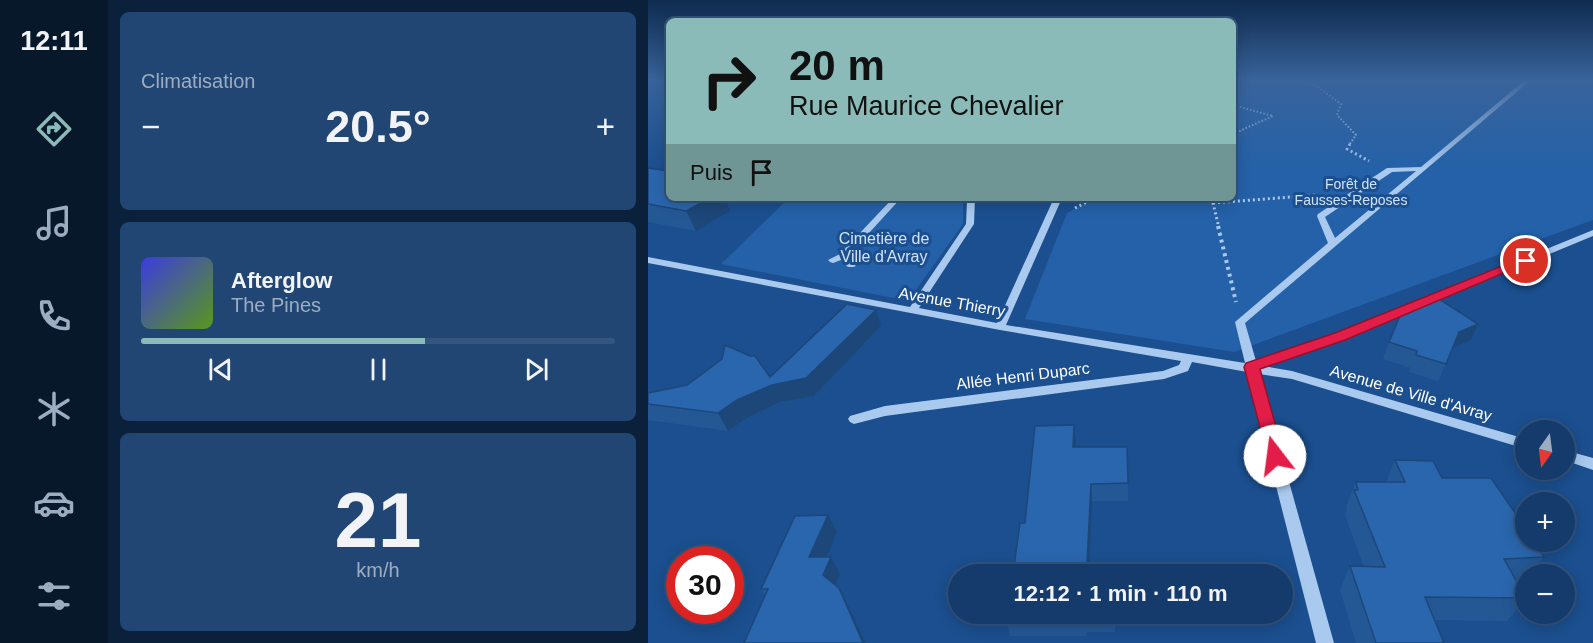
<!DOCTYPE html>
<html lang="fr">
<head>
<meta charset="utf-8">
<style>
	body { margin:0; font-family:Helvetica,sans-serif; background:#214673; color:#f1f3f6; height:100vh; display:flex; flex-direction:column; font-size:22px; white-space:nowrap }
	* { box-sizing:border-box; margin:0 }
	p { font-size:20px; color:#9dadc1 }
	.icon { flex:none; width:33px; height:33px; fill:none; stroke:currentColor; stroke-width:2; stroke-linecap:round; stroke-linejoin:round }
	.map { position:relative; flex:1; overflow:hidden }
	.drawer { display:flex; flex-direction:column; gap:12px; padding:12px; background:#0b203b; width:540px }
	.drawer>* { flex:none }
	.banner { position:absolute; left:18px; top:18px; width:570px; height:183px; border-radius:9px; box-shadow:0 3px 15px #0003,0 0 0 2px #33557e; background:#8bbbb9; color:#111; overflow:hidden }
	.needle { width:39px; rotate:194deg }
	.controls { position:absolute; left:867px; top:420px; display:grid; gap:12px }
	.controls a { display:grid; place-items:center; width:60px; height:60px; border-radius:50%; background:#143b6b; box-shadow:0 3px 15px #0003,0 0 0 2px #33557e; font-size:30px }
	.speed { position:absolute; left:18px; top:546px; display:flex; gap:12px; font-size:30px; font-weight:700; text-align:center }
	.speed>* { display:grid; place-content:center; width:78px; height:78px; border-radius:50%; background:#143b6b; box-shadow:0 3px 15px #0003,0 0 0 2px #33557e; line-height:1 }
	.speed .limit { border:9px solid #d22; background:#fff; color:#111 }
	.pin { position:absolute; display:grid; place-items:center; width:51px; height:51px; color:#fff; margin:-26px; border:3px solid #fff; border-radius:50%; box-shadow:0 2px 6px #0007 }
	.me { position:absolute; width:66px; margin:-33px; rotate:345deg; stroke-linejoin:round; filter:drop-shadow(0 0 4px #0008) }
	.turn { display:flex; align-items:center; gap:21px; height:126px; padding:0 24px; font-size:27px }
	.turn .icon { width:78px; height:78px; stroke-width:2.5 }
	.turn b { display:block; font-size:42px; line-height:51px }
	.then { display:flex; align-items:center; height:57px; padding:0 24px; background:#0003; gap:12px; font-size:22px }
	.big { font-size:45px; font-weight:800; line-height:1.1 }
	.drawer .tile { flex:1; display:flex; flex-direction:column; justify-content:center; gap:9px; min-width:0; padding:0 21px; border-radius:9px; background:#214673 }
	.drawer .dial { align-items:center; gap:0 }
	.dial b { font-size:78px; line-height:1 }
	.song { display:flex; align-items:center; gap:18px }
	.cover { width:72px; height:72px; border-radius:9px; background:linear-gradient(135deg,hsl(240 70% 55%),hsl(90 70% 35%)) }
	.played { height:6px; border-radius:3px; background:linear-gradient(90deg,#8bbbb9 60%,#33557e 60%) }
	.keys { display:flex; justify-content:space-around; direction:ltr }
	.heat { display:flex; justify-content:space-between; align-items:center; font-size:33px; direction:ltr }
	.trip { position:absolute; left:300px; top:564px; width:345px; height:60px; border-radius:30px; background:#143b6b; box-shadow:0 3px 15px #0003,0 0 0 2px #33557e; font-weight:800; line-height:60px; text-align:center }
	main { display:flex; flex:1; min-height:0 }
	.tabs { display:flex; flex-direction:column; width:108px; justify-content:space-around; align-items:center; background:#08182b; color:#9dadc1 }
	.tabs .icon { width:42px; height:42px }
	.tabs .active { color:#8bbbb9 }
	.tabs b { font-size:27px; color:#f1f3f6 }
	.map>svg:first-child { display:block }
</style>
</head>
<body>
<main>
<nav class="tabs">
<b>12:11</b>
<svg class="icon active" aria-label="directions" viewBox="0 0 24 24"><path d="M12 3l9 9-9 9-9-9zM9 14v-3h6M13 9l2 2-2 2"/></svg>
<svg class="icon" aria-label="music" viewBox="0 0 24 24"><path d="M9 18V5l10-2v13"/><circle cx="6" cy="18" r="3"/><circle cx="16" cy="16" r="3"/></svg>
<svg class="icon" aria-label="phone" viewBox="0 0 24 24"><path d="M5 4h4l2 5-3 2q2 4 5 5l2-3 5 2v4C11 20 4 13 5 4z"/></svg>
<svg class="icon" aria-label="climate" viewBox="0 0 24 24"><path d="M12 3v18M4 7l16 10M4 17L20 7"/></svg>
<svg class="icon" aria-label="car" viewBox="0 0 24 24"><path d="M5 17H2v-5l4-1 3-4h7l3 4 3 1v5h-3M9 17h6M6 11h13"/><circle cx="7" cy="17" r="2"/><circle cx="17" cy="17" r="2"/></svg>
<svg class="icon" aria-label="filters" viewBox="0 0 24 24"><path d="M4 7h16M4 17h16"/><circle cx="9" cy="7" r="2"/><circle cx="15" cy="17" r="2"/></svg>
</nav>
<section class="drawer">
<div class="tile"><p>Climatisation</p>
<div class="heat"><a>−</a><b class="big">20.5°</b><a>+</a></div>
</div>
<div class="tile">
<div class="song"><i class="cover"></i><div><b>Afterglow</b><p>The Pines</p></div></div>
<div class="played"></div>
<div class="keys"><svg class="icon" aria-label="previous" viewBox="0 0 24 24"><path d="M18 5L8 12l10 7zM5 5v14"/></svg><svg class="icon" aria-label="pause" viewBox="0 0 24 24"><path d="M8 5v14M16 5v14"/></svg><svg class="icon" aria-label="next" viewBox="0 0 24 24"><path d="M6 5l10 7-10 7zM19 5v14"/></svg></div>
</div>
<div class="tile dial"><b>21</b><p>km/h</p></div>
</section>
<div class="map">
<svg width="945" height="643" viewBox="0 0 945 643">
	<rect width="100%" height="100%" fill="#1b4f8f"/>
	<!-- green -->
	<g fill="#2461a8">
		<path d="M585,80h360v140l-359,132 -209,-33 42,-106 27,-15h139z"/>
		<path d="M141,198h174v26l-55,77 -187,-37z"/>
	</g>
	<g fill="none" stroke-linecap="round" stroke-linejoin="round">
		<!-- path-far2 -->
		<g stroke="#a9c9ee" stroke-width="2" stroke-dasharray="1.5 2" stroke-linecap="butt">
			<path d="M654,80l16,7 23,17 -4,11 19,20 -7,10"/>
			<path d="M585,105l40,11 -40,18"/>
		</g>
		<!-- path-far1 -->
		<g stroke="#a9c9ee" stroke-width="3" stroke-dasharray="2 3" stroke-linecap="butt">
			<path d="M702,144l-3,5 22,12"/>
			<path d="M567,198l-2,5 6,25"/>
			<path d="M565,203l104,-8"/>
			<path d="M427,208l20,-10"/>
		</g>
		<!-- path -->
		<path stroke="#a9c9ee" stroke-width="4" stroke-dasharray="3 4" stroke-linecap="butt" d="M570,226l18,76"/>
		<!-- minor -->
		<g fill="#a9c9ee" fill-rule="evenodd">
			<path d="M877,80h6l-286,243 11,38 80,-26 257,-105v6l-249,103 -81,27 29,5 234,68v10l-234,-70 -33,-5 75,269h-18l-69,-271 -55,-10 -4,9 -24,8 -279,37 -31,8 -4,-2 -2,-3 2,-3 35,-10 278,-35 16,-6 2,-4 -181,-31 -352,-67v-6l262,50 56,-83 1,-23 -27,-1 -4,-2h39l-1,26 -55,84 78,15 57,-125h8l-56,127 239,38 -10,-41 93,-79 -11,-27 1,-2 69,-46 34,-1zM768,171l-81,67 -10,-21 67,-45z"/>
			<path d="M245,198h8l-53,58 8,9 -2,2h-6l-7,-7 -8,3 -3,-1 -2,-2 12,-6z"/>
			<path d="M916,450l29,8v12l-29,-10z"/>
		</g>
	</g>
	<!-- wall -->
	<g fill="#245895">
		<path d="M0,168l82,43 -34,20 -48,-9z"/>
		<path d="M830,324l-7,16 -18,8 -15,33 -29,-9 2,-4 -28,-9 6,-17z"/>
		<path d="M233,326l-67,70 -34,6 -33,16 -19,13 -80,-11v-27l39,-8 63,-29 20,21z"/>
		<path d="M426,425l1,22 53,36v18h-36l-79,73z"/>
		<path d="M747,460l47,18 102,79 -14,17h-4l-1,7h-9l10,17 -19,23 -72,-1 9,23h-88l-16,-53 10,-24 14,1 -19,-52 2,-7 -1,-2 10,-24h30z"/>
		<path d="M180,515l9,17 -11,25h5l9,17 -4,12 3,2 9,17 18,38h-122l21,-48 -4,-6z"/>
		<path d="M467,614v18h-28l-1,4h-76l-4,-17z"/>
	</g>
	<!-- shaded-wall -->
	<g fill="#1d4779">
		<path d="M54,198h23l5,13 -34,20 -10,-20z"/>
		<path d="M228,310l5,16 -67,70 -34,6 -33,16 -19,13 -10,-18z"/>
		<path d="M830,324l-7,16 -20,9 8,-17z"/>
		<path d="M426,425l2,17 -2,22 -1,-17z"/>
		<path d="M443,484l1,17 -3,73 -2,-11z"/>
		<path d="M180,515l9,17 -18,43 -10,-18z"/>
		<path d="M183,557l9,17 -7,18 -10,-17z"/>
		<path d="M191,588l9,17 18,38h-3z"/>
	</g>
	<!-- building -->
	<g fill="#2a66ad" stroke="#1d4779" stroke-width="1.5">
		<path d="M0,168l21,3v27h41l-24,13 -38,-7z"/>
		<path d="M788,297l42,27 -19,8 -13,32 -30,-9 1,-4 -28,-9 13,-31z"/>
		<path d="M199,304l29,6 -70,68 -34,7 -35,15 -19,13 -70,-9v-11l39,-8 35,-26 3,-14 25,11h5l15,21z"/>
		<path d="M426,425l-1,22h54l1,36 -37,1 -4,79h28v11h-102l7,-51h5l10,-97z"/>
		<path d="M747,460l38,1 9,17h49l35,51v13h8l10,15 -40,2 22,39 -101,-1 19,46h-68l-26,-77 35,1 -31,-77h4l-2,-8h49z"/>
		<path d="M180,515l-19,42h22l-8,18 16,13 24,55h-119l24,-54h-7l34,-73z"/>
		<path d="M359,614h107v2h-28l-1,3h-79z"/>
	</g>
	<!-- sky -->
	<linearGradient id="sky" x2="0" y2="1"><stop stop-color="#0f2b4f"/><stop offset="0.47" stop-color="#39639b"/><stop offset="1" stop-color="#39639b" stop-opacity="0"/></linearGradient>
	<rect width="945" height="170" fill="url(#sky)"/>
	<!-- route -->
	<path fill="#e11d48" stroke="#92132f" stroke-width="1.5" d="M874,258l10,3 -187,79 -85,29 24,87 -3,5h-12l-25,-94 2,-4 89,-30z"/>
	<g text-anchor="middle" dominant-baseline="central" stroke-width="6" stroke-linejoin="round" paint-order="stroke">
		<!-- far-park labels -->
		<g font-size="14" fill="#cfe3fa" stroke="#1b4f8f">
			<text x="703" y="184">Forêt de<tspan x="703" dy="16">Fausses-Reposes</tspan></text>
		</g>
		<!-- park labels -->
		<g font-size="16" fill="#cfe3fa" stroke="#1b4f8f">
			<text x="236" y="238">Cimetière de<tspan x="236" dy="18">Ville d'Avray</tspan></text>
		</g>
		<!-- street labels -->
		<g font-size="16" fill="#fff" stroke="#1b4f8f">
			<text transform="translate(304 302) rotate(10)">Avenue Thierry</text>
			<text transform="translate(375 376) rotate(-7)">Allée Henri Duparc</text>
			<text transform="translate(763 393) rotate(16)">Avenue de Ville d'Avray</text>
		</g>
	</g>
</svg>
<div class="controls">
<a><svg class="needle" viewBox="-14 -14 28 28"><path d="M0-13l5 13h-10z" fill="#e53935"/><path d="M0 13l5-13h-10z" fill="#9dadc1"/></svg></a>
<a>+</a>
<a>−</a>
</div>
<div class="speed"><div class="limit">30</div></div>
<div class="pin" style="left:878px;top:261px;background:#d93025"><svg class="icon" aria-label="arrive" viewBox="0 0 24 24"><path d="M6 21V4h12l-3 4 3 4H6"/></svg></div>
<svg class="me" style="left:627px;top:456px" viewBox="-20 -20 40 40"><circle r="19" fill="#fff"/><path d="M0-13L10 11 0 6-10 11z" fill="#e11d48"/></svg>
<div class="trip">12:12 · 1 min · 110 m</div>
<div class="banner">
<div class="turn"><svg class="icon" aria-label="right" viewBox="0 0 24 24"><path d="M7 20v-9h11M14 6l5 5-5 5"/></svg><div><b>20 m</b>Rue Maurice Chevalier</div></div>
<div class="then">Puis<svg class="icon" aria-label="arrive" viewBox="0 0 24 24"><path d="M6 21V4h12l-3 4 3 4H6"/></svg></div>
</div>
</div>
</main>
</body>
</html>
